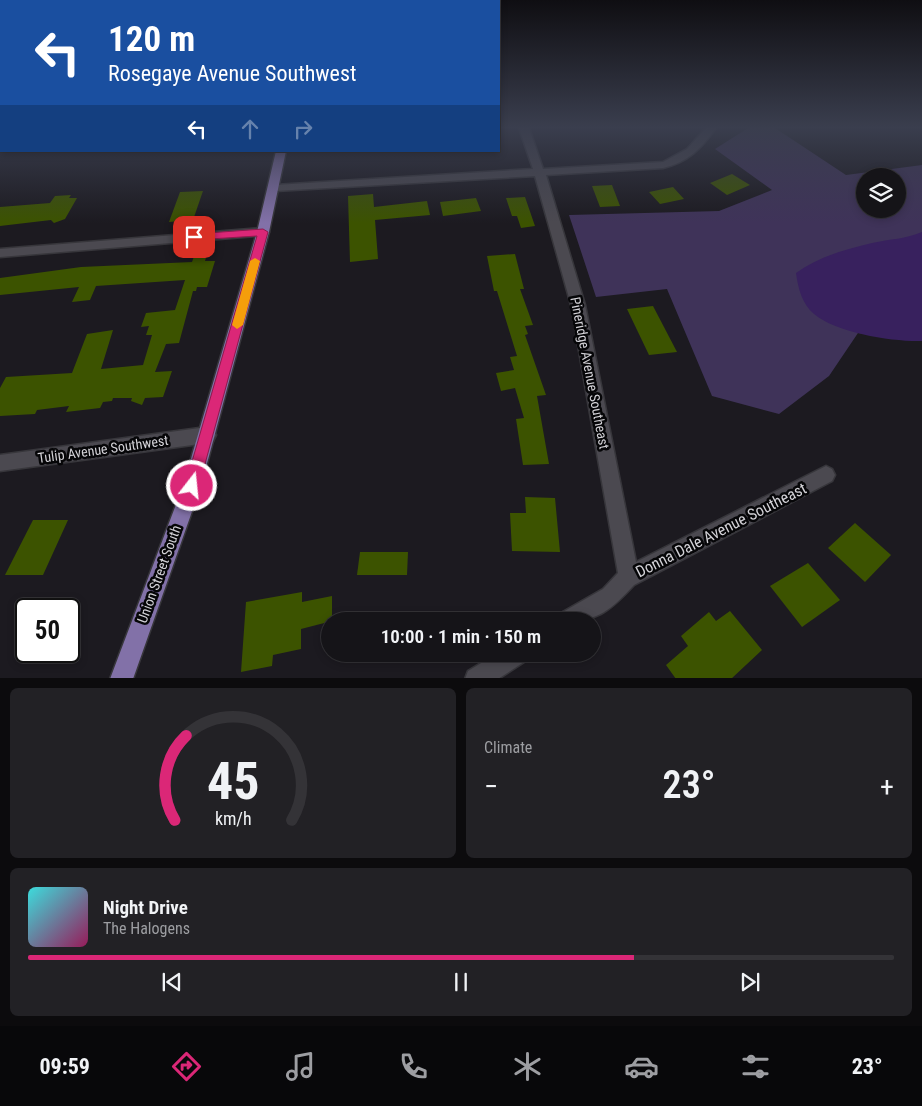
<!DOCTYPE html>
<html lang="en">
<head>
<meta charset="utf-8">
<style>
	body { margin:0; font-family:"Roboto Condensed",sans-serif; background:#222125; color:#f1f3f6; height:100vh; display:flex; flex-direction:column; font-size:19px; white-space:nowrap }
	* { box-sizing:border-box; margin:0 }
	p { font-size:16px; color:#9d9ea2 }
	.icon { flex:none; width:28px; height:28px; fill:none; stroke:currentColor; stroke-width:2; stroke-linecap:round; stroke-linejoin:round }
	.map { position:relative; height:678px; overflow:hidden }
	.panel { display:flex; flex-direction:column; gap:10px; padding:10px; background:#0c0b0d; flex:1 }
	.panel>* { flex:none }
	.hud { position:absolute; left:0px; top:0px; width:500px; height:152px; box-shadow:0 2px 8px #0003,0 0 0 1px #343337; background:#1a4fa0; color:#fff; overflow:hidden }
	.controls { position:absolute; left:856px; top:168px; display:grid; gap:10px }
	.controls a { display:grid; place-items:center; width:50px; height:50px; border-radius:50%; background:#151418; box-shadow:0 2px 8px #0003,0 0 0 1px #343337; font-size:25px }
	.speed { position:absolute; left:15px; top:598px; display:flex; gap:10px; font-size:25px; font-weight:700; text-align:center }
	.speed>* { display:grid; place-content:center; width:65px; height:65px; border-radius:50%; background:#151418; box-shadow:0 2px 8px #0003,0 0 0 1px #343337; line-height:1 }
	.speed .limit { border:2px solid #111; border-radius:8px; background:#fff; color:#111 }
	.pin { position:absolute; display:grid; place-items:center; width:42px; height:42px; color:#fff; margin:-21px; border-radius:10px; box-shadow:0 2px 8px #0006 }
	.me { position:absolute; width:55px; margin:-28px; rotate:16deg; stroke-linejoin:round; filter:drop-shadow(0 0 4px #0008) }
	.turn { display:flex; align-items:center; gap:18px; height:105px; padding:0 25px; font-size:22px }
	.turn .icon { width:65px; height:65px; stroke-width:2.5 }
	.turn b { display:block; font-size:35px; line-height:42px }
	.lanes { display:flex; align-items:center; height:48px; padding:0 25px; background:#0003; justify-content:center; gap:25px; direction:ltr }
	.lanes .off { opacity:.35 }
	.big { font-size:38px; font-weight:600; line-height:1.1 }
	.panel .card { flex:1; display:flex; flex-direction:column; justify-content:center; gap:8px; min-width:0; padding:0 18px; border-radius:8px; background:#222125 }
	.panel .dial { align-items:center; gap:0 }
	.dial svg { height:130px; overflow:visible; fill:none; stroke:#343337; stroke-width:7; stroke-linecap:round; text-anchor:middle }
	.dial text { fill:#f1f3f6; stroke:none }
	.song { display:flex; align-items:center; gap:15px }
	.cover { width:60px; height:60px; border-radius:8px; background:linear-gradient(135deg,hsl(180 70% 55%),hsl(330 70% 35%)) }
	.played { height:5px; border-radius:2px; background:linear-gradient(90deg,#db2777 70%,#343337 70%) }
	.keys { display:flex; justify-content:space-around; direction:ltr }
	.heat { display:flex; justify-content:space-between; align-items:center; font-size:28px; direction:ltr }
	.panel .tiles { flex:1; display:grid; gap:10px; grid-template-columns:1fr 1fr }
	.card:last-child { grid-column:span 2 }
	.trip { position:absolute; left:321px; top:612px; width:280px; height:50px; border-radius:25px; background:#151418; box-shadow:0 2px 8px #0003,0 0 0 1px #343337; font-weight:600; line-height:50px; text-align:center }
	.menu { display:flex; height:80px; justify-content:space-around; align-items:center; background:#08080a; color:#9d9ea2 }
	.menu .icon { width:35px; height:35px }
	.menu .on { color:#db2777 }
	.menu b { font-size:22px; color:#f1f3f6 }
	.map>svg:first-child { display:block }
</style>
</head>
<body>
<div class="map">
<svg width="922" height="679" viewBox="0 0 922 679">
	<rect width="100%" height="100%" fill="#1c1a20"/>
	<!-- green -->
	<path fill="#3f3359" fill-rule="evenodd" d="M748,128h27l71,47 76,-10v176l-64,-8 -29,43 -50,38 -67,-18 -45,-107 -71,8 -27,-82 150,-4 53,-21 -57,-41zM865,176h33v33h-33z"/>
	<!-- water -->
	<path fill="#38215e" d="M922,232v109c-28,1 -86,-8 -108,-27 -12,-10 -16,-26 -18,-41 22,-16 50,-24 76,-30 18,-4 34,-4 50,-11z"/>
	<!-- building -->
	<g fill="#3c5300">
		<path d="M732,174l18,11 -23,10 -17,-12z"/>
		<path d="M612,185l8,21 -20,1 -8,-21z"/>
		<path d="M673,187l11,12 -24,5 -11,-12z"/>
		<path d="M203,191l-10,29 -24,2 11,-30z"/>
		<path d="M373,194l1,13 53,-6 3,14 -55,5 3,39 -28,3 -2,-66z"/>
		<path d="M71,195l-2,3h8l-12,21 -11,4 -3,-3 -51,6v-19l50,-4 5,-7z"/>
		<path d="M525,197l10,29 -14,2 -4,-12h-5l-6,-18z"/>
		<path d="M476,198l5,13 -38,5 -3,-14z"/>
		<path d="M197,248l11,3 -3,10h10l-8,26h-10l-1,4h-3l-14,52 -13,1 -11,28 17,-1 -9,26 -18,1 -3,7 -11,-4 1,-3h-19l-1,3 -9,1 -3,6 -34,4 3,-6 -32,4 -2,4 -35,2v-28l6,-11 66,-4 15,-39 26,-4 -12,39 42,-4 9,-30h-6l3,-9 -8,1 5,-14 29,-3 10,-30 -89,6 -6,14 -18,2 7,-15 -79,8v-17l81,-11 111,-5z"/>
		<path d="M515,254l9,35h-4l13,36 -8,1 3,8 -3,1 21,60 -9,1 12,68 -26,1 -7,-46 8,-1 -9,-30 -14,3 -5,-18 18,-3 -4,-13 7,-1 -20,-65h-3l-7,-35z"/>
		<path d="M653,306l24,46 -28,3 -22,-46z"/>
		<path d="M525,497l30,1 5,54 -48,-1 -2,-38h16z"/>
		<path d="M33,520h35l-25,55h-38z"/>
		<path d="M855,523l36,32 -26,27 -37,-34z"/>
		<path d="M360,552h48l-1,23h-50z"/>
		<path d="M808,563l32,37 -38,27 -32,-41z"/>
		<path d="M302,592v10l30,-6v25l-31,8v20l-28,6 -1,11 -31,6 5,-70z"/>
		<path d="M730,611l32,39 -31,29h-55l-10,-14 22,-19 -7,-10 28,-24 7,9z"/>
	</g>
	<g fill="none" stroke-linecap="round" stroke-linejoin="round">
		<defs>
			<g id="minor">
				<path d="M519,128h10l14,41 120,-7 24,-13 19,-21h10c-15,21 -28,34 -53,40l-117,7 39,130 51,257 184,-93 6,-3 6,3 3,6 -3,6 -198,104c-25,27 -38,38 -76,36l3,-8 42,-24 15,-16 -47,-268 -36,-129 -260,15 -6,-3 6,-3 258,-16z"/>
				<path d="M263,228l6,4 -2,3 -267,22v-8z"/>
				<path d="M207,427l6,2 3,6 -3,6 -6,2 -207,28v-16z"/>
				<path d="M496,654h31l-3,8 -26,17h-33l3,-8z"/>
			</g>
			<path id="major" d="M276,151h10l-17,81 -68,254 -68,193h-23l73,-193 74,-254z"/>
		</defs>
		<!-- minor casing -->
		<use href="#minor" stroke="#37363b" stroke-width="3"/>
		<!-- major casing -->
		<use href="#major" stroke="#37363b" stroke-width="3"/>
		<!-- minor -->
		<use href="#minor" fill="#4b4950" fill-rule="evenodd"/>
		<!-- major -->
		<use href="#major" fill="#8271a8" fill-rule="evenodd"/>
	</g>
	<!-- sky -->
	<linearGradient id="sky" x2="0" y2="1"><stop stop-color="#0f0e12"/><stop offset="0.57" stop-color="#3a3e4e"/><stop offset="1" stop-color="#3a3e4e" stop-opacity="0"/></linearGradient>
	<rect width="922" height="223" fill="url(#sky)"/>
	<!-- route -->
	<path fill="#db2777" stroke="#8e194d" d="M263,229l5,3 -69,254 -2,5 -5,2 -5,-2 -2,-5 72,-250 -63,4 -5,-3 5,-3z"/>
	<!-- slow -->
	<path fill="#f59e0b" d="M255,258l5,3 -17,64 -6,4 -5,-4 18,-64z"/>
	<g text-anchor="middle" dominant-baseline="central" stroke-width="5" stroke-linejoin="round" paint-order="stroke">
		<!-- street labels -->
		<g font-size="14" fill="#d3d2d7" stroke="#060608">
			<text transform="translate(590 373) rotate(79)">Pineridge Avenue Southeast</text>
			<text transform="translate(103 449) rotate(-8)">Tulip Avenue Southwest</text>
			<text transform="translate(159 574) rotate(-70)">Union Street South</text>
		</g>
		<!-- near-street labels -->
		<g font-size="16" fill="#d3d2d7" stroke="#060608">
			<text transform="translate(721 530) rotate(-27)">Donna Dale Avenue Southeast</text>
		</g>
	</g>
</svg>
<div class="controls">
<a><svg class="icon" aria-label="layers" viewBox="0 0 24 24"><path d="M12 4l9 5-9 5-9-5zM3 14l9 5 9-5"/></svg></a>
</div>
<div class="speed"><div class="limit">50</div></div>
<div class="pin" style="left:194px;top:237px;background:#d93025"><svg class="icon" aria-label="arrive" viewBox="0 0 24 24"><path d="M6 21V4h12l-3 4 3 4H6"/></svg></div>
<svg class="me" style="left:192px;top:486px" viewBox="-20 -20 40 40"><circle r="17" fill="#db2777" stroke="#fff" stroke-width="3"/><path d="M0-11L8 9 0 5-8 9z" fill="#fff"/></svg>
<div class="trip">10:00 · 1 min · 150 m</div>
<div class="hud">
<div class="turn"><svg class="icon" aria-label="left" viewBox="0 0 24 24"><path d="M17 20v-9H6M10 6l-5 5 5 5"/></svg><div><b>120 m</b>Rosegaye Avenue Southwest</div></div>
<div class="lanes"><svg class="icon" aria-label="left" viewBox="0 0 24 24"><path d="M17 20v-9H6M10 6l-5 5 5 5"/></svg><svg class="icon off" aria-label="ahead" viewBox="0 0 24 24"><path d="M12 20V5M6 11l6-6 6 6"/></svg><svg class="icon off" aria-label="right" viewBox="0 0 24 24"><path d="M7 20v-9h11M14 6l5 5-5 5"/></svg></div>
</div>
</div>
<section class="panel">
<div class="tiles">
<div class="card dial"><svg viewBox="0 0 100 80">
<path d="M14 69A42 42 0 1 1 86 69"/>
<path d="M14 69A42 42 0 0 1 21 17" stroke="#db2777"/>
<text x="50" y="56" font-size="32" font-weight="700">45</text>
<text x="50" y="72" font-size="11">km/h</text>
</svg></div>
<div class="card"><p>Climate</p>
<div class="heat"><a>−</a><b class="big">23°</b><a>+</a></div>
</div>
<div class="card">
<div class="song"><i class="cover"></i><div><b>Night Drive</b><p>The Halogens</p></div></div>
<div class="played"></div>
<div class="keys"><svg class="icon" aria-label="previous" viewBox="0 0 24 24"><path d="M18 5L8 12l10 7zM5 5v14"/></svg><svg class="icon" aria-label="pause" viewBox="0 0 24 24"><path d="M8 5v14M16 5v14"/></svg><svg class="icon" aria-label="next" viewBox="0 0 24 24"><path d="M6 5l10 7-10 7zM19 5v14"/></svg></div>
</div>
</div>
</section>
<nav class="menu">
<b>09:59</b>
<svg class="icon on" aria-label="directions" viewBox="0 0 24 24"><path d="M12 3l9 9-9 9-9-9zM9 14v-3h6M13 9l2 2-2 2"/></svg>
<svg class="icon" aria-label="music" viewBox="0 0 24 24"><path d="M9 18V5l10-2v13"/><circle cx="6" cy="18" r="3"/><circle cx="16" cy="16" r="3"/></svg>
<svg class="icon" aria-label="phone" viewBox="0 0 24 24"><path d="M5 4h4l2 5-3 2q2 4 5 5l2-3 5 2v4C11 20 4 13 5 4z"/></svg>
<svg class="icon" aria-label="climate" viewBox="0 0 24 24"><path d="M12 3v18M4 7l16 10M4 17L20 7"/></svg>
<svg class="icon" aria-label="car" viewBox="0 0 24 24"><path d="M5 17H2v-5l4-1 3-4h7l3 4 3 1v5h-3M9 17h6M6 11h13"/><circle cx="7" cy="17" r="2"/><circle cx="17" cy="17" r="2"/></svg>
<svg class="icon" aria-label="filters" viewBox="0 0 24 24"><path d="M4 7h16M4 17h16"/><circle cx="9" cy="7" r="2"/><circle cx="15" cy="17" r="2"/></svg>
<b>23°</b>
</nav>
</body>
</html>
